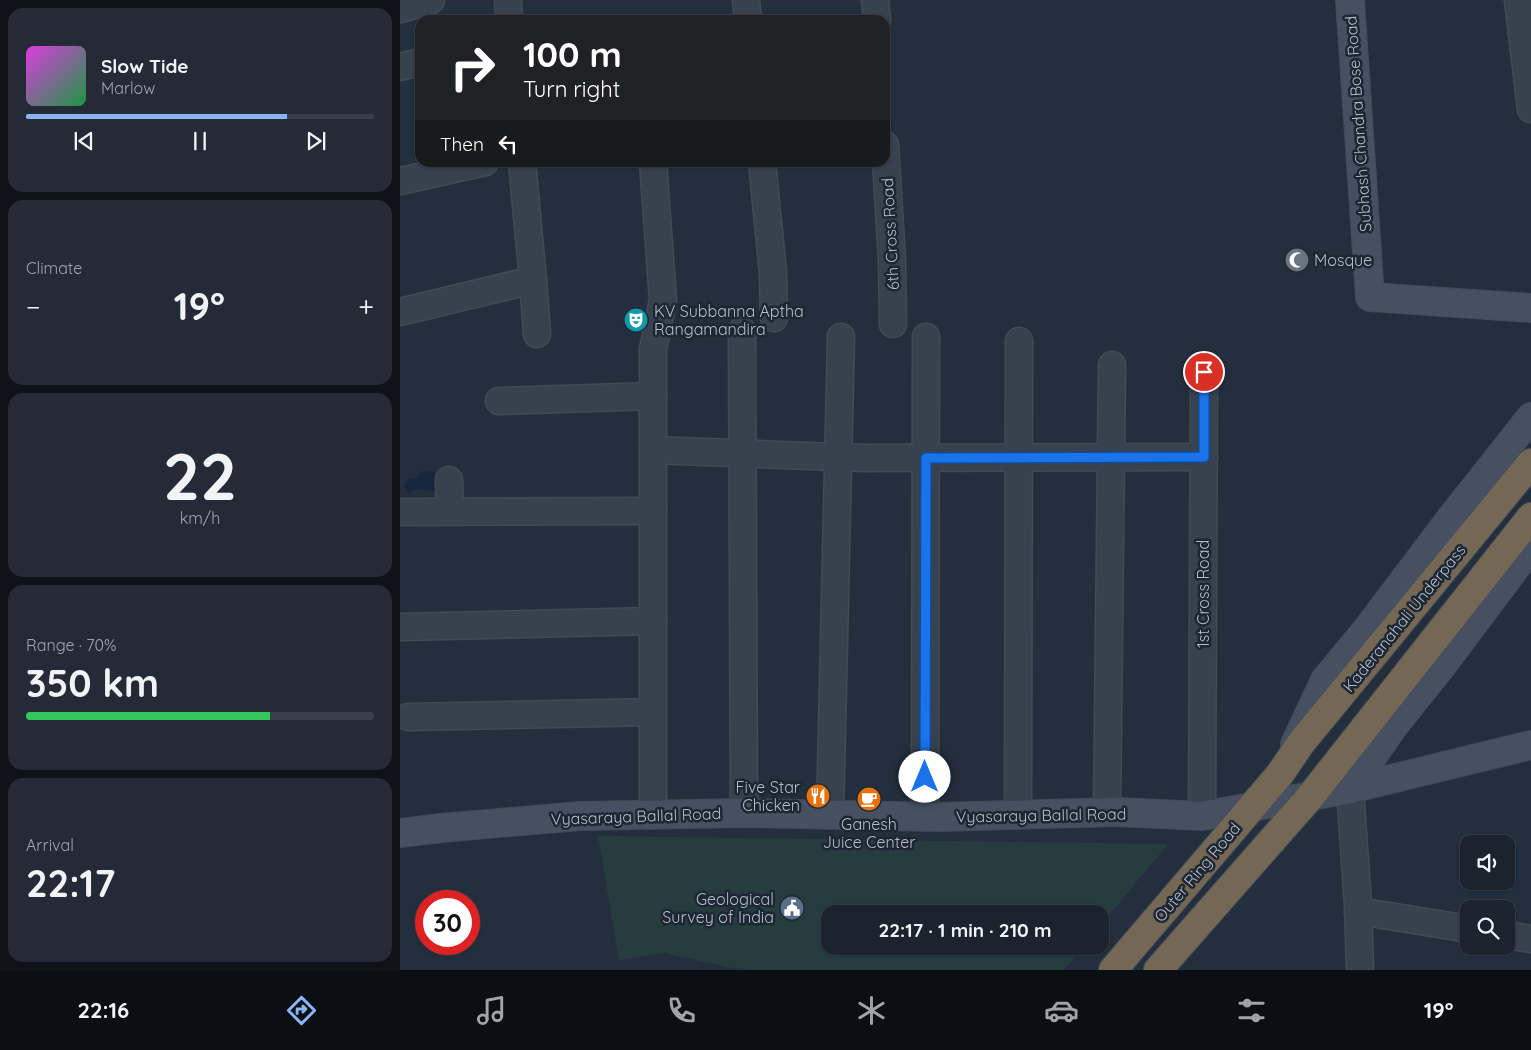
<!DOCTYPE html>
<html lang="en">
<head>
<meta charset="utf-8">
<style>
	body { margin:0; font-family:Quicksand,sans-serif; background:#242b36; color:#f1f3f6; height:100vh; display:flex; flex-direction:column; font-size:19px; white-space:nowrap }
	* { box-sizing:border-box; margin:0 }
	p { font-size:16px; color:#a0a4aa }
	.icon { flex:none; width:28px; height:28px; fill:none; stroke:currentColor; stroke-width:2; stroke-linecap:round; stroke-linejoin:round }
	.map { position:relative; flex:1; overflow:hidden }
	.side { display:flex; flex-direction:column; gap:8px; padding:8px; background:#0f1319; width:400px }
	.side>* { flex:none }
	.hud { position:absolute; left:15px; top:15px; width:475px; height:152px; border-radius:15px; box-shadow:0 1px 4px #0004,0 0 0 1px #39404a; background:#202124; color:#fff; overflow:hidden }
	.buttons { position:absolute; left:1060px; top:835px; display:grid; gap:10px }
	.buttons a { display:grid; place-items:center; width:55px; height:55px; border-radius:10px; background:#1b232e; box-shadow:0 1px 4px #0004,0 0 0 1px #39404a; font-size:25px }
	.speed { position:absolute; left:15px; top:890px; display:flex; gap:10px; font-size:25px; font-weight:700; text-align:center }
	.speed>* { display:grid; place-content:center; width:65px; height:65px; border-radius:50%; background:#1b232e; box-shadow:0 1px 4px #0004,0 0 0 1px #39404a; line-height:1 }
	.speed .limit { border:8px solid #d22; background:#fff; color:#111 }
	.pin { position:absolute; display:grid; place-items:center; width:42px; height:42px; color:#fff; margin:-21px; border:2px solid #fff; border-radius:50%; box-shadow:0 1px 5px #0007 }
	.me { position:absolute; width:55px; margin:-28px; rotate:0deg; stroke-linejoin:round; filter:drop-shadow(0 0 4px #0008) }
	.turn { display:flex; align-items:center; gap:18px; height:105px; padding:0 25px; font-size:22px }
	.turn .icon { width:65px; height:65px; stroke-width:2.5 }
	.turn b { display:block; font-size:35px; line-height:42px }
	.then { display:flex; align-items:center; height:48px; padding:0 25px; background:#0003; gap:10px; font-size:19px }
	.big { font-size:38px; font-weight:700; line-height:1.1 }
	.side .tile { flex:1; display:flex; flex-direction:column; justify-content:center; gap:8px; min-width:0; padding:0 18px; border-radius:15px; background:#242b36 }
	.side .dial { align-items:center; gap:0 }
	.dial b { font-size:65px; line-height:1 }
	.song { display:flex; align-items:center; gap:15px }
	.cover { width:60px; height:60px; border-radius:8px; background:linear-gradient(135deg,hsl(300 70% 55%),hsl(140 70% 35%)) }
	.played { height:5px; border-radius:2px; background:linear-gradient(90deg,#8ab4f8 75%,#39404a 75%) }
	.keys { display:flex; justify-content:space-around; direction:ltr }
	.heat { display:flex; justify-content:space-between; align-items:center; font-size:28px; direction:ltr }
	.charge { height:8px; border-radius:4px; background:linear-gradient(90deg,#34c759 70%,#39404a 0) }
	.trip { position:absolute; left:421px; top:905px; width:288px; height:50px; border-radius:15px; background:#1b232e; box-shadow:0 1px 4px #0004,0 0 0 1px #39404a; font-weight:700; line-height:50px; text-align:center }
	.menu { display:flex; height:80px; justify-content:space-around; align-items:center; background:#0b0e12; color:#a0a4aa }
	.menu .icon { width:35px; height:35px }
	.menu .on { color:#8ab4f8 }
	.menu b { font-size:22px; color:#f1f3f6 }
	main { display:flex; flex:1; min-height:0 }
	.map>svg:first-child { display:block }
</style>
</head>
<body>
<main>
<section class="side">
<div class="tile">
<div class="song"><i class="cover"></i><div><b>Slow Tide</b><p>Marlow</p></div></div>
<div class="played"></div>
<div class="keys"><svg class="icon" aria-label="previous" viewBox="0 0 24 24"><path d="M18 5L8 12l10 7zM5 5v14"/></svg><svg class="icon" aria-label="pause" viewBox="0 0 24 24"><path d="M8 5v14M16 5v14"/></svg><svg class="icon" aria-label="next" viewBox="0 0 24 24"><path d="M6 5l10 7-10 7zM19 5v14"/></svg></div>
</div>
<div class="tile"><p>Climate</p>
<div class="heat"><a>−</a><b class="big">19°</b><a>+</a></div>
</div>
<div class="tile dial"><b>22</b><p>km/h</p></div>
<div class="tile"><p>Range · 70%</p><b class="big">350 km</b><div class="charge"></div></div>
<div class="tile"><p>Arrival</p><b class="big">22:17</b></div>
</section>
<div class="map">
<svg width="1131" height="970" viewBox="0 0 1131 970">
	<rect width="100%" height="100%" fill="#242f3e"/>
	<!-- green -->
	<path fill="#263c3f" d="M198,836l570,8 -68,82v-12h-270v32h254l-20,24h-313l-19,-2 -68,-15 -45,7z"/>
	<!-- water -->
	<path fill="#17263c" d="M24,471l10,1 4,5 -1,11 -6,3 -11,-2 -12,3 -4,-6 1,-3 5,-5h7l3,-6z"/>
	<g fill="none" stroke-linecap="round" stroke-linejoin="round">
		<defs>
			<g id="street">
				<path d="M108,0l1,20"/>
				<path d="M346,0l2,20"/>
				<path d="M475,0l2,20"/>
				<path d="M1118,0l13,109"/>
				<path d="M0,9l31,-9"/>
				<path d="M0,67l20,-5"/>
				<path d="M485,145l7,115 1,64"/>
				<path d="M253,162l10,138 -10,49v466"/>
				<path d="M362,162l11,111 1,45"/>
				<path d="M0,181l85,-19"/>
				<path d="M133,280l4,54"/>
				<path d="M0,312l133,-32 -11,-118"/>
				<path d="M342,331l2,482"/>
				<path d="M99,401l154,-5"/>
				<path d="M253,450l210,8 341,-1"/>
				<path d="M49,480l1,31"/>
				<path d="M0,512l253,-1"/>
				<path d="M1,627l252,-6"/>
				<path d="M8,717l245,-5"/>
				<path d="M950,789l8,116 2,65"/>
				<path d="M707,812l5,-447"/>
				<path d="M430,814l11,-477"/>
				<path d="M618,815l1,-474"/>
				<path d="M802,816l2,-444"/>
				<path d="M525,817l1,-480"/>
				<path d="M958,911l111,18"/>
				<path d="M1106,935l25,4"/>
			</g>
			<g id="secondary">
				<path d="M950,0l20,297 161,11"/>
				<path d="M895,744l30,-64 43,-52 83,-110 80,-101"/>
				<path d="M950,789l43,-62 48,-60 90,-120"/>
				<path d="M0,833l41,-5 139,-12 164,-3 194,4 180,-5 84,4 148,-27 181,-44"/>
			</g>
			<g id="highway">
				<path d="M713,970l167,-196 21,-31 230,-280"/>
				<path d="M758,970l152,-173 221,-280"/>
			</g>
		</defs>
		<!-- street casing -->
		<use href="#street" stroke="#414a57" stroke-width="29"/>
		<!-- secondary casing -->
		<use href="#secondary" stroke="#414a57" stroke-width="30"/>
		<!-- highway casing -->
		<use href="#highway" stroke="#434c59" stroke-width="30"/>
		<!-- street -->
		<use href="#street" stroke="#38414e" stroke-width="26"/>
		<!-- secondary -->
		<use href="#secondary" stroke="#465061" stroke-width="28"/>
		<!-- highway -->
		<use href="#highway" stroke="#746855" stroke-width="28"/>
	</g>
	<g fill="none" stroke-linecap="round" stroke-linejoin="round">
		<defs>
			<path id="route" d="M525,777l1,-319 278,-1v-85"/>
		</defs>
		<!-- route casing -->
		<use href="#route" stroke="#114b97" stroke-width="12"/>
		<!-- route -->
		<use href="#route" stroke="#1a73e8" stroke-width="9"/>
	</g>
	<!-- icons -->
	<defs>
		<symbol id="mosque-disc" viewBox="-11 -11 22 22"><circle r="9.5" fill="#6b7280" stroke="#1d2633"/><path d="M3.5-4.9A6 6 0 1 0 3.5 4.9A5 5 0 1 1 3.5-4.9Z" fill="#fff"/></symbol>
		<symbol id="theatre-disc" viewBox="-11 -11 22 22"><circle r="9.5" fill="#0f9aa8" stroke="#1d2633"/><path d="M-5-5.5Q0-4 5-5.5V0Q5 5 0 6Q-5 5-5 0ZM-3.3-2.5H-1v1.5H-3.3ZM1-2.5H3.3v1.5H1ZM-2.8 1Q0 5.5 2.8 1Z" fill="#fff"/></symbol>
		<symbol id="restaurant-disc" viewBox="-11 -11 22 22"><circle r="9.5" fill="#e8710a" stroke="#1d2633"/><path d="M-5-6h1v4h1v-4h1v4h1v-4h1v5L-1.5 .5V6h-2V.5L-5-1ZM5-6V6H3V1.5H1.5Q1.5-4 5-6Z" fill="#fff"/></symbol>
		<symbol id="cafe-disc" viewBox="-11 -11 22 22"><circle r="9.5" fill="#e8710a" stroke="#1d2633"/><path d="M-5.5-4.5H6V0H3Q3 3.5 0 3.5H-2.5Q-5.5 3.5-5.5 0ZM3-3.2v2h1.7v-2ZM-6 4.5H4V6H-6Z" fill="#fff"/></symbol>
		<symbol id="civic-disc" viewBox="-11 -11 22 22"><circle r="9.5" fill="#5c6f8a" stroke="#1d2633"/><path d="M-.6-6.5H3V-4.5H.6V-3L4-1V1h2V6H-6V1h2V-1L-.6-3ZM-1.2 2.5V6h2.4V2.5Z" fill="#fff"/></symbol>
	</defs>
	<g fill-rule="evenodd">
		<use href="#mosque-disc" x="883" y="246" width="28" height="28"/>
		<use href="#theatre-disc" x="222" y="306" width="28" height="28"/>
		<use href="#restaurant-disc" x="404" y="782" width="28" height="28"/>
		<use href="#cafe-disc" x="455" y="785" width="28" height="28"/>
		<use href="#civic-disc" x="378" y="894" width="28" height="28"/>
	</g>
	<g text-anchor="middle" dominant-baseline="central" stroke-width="5" stroke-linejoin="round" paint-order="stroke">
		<!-- street labels -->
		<g font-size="16" fill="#b4bcc9" stroke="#1d2633">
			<text transform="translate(958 124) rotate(-94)">Subhash Chandra Bose Road</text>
			<text transform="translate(490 234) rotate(-93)">6th Cross Road</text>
			<text transform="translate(803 594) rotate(-90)">1st Cross Road</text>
			<text transform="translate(1004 618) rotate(-51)">Kaderanahali Underpass</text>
			<text transform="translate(641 815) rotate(-1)">Vyasaraya Ballal Road</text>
			<text transform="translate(236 816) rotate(-2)">Vyasaraya Ballal Road</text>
			<text transform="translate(797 872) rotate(-50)">Outer Ring Road</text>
		</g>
		<!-- poi labels -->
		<g font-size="16" fill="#b4bcc9" stroke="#1d2633" text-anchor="start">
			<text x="914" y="260">Mosque</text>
			<text x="254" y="311">KV Subbanna Aptha<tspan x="254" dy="18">Rangamandira</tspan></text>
			<text x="400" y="787" text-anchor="end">Five Star<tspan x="400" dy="18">Chicken</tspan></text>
			<text x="469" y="824" text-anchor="middle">Ganesh<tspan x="469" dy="18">Juice Center</tspan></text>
			<text x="374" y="899" text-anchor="end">Geological<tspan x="374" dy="18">Survey of India</tspan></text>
		</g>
	</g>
</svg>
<div class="buttons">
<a><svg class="icon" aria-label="sound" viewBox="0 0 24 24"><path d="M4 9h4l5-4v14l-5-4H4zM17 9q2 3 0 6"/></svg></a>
<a><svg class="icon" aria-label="search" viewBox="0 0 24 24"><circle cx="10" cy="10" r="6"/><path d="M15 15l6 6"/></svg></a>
</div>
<div class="speed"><div class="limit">30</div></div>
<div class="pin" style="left:804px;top:372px;background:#d93025"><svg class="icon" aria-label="arrive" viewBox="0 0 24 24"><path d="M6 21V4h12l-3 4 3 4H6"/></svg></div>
<svg class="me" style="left:525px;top:777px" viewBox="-20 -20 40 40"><circle r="19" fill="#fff"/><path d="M0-13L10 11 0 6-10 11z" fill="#1a73e8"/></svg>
<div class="trip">22:17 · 1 min · 210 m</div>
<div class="hud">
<div class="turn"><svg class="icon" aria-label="right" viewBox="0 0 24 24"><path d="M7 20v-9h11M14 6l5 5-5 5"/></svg><div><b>100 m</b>Turn right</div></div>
<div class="then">Then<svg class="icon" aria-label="left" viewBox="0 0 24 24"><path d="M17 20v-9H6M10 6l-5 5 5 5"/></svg></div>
</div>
</div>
</main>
<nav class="menu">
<b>22:16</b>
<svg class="icon on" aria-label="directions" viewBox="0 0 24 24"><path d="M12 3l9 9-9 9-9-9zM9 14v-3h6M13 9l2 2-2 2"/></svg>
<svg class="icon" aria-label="music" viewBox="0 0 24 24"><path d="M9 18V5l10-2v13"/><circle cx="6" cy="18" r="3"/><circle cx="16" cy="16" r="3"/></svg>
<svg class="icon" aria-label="phone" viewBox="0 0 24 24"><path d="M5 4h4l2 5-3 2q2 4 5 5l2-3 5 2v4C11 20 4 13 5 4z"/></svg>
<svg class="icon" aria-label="climate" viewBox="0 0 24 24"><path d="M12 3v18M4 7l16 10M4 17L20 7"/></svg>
<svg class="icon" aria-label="car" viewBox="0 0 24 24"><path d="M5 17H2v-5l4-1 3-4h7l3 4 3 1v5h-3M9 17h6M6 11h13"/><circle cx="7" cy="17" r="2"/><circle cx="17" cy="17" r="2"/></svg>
<svg class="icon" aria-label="filters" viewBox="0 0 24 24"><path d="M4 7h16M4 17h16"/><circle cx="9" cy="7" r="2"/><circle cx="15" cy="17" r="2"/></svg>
<b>19°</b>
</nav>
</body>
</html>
